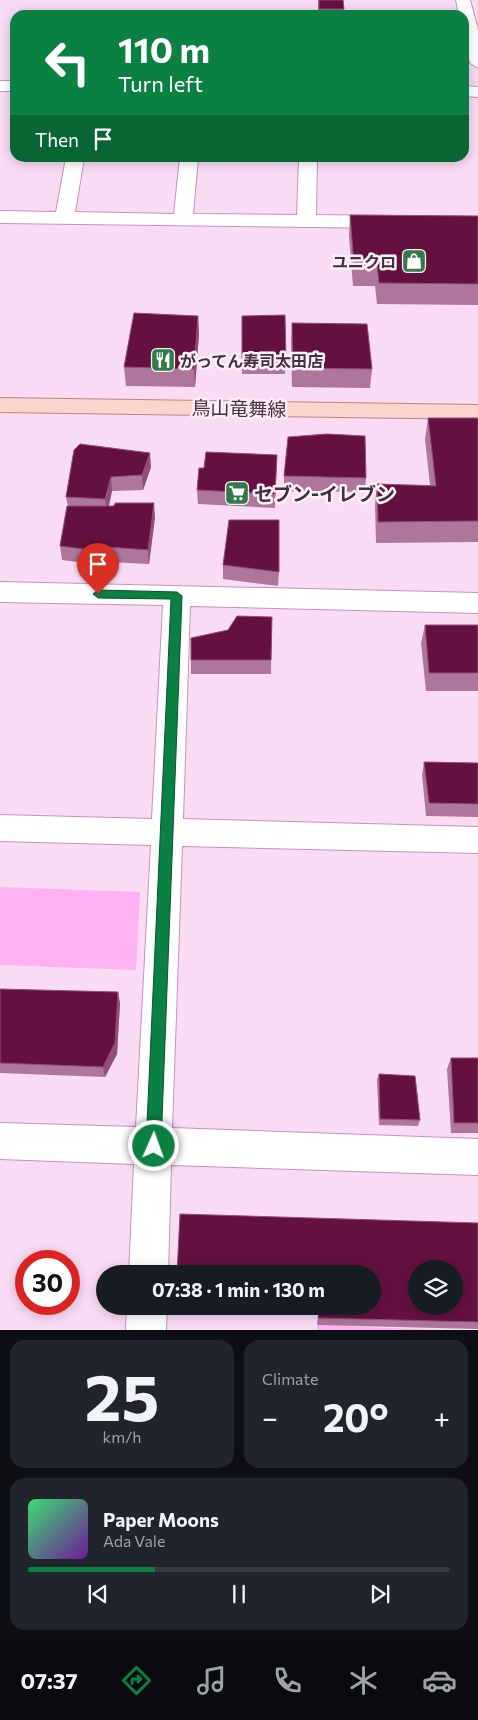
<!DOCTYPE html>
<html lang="en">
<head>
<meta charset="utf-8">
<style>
	body { margin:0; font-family:Commissioner,"Noto Sans JP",sans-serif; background:#20242c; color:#f1f3f6; height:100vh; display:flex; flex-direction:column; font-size:19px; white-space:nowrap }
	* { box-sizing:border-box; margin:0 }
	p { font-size:16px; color:#9ea1a6 }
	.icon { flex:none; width:28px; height:28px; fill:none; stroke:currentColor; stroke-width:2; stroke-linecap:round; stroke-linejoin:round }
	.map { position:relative; height:1330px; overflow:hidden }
	.drawer { display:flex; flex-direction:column; gap:10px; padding:10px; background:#0d0f14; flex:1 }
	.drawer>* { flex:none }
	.hud { position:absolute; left:10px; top:10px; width:459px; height:152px; border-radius:15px; box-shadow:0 2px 12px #0003; background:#0b8043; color:#fff; overflow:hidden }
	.fabs { position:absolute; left:408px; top:1260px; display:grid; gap:10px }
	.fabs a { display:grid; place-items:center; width:55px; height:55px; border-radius:50%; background:#171b24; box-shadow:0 2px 12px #0003; font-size:25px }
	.speed { position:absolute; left:15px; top:1250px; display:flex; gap:10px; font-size:25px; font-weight:700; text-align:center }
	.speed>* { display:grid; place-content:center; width:65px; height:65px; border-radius:50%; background:#171b24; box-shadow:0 2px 12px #0003; line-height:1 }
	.speed .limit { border:8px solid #d22; background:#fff; color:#111 }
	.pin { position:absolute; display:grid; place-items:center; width:42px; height:42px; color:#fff; margin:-51px -21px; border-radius:50% 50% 50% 0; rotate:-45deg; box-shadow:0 0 5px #0007 }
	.pin .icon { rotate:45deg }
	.me { position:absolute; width:55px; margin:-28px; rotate:2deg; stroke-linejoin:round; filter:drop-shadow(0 0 4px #0008) }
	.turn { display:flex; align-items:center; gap:18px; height:105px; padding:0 25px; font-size:22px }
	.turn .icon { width:65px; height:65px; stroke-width:2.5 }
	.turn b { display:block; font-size:35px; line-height:42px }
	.then { display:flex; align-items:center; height:48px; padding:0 25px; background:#0003; gap:10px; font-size:19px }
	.big { font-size:38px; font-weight:700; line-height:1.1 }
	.drawer .card { flex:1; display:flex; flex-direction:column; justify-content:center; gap:8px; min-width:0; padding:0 18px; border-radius:15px; background:#20242c }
	.drawer .dial { align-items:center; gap:0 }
	.dial b { font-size:65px; line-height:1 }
	.song { display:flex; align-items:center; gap:15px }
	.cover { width:60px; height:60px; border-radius:8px; background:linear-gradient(135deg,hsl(140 70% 55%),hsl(280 70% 35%)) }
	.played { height:5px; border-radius:2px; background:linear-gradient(90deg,#0b8043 30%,#363941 30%) }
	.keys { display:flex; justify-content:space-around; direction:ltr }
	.heat { display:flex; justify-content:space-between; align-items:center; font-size:28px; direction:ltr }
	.drawer .tiles { flex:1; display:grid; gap:10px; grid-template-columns:1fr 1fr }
	.card:last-child { grid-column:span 2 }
	.trip { position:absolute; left:96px; top:1265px; width:285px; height:50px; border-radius:25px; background:#171b24; box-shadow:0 2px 12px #0003; font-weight:700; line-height:50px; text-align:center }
	.dock { display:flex; height:80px; justify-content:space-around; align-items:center; background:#090b0e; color:#9ea1a6 }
	.dock .icon { width:35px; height:35px }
	.dock .current { color:#0b8043 }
	.dock b { font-size:22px; color:#f1f3f6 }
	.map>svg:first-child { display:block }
</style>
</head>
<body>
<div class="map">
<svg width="478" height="1330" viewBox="0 0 478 1330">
	<rect width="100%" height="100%" fill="#f9dbf4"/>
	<!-- green -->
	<g fill="#feb2f4">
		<path d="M0,887l140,5 -4,78 -136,-5z"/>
		<path d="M317,1325l122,5h-122z"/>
	</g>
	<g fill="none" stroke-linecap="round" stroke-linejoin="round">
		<defs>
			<g id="minor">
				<path d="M456,0h14l8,30v38l-8,-5 -6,-27v-21h-5z"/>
				<rect x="0" y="81" width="15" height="10"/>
				<path d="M464,86l14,1v10l-14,-1z"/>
				<path d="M66,158h18l-9,54 99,2 6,-56h18l-5,56 104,1 2,-57h18l-1,57 71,1 7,2 3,4 -3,4 -7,2 -387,-5v-12l56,1z"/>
				<path d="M0,582l478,11v20l-288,-7 -7,213 295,8v26l-296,-7 -10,282 306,11v36l-307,-10 -3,109h-39l5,-110 -134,-5v-36l136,4 15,-282 -151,-4v-26l152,4 11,-214 -163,-3z"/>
				<path d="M127,1306h40l-1,24h-40z"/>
			</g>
			<path id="major" d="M0,398l478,7v14l-478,-7z"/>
		</defs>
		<!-- minor casing -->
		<use href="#minor" stroke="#c494bd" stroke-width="2"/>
		<!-- major casing -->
		<use href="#major" stroke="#ba8886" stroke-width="2"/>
		<!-- minor -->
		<use href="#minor" fill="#fff" fill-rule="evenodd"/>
		<!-- major -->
		<use href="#major" fill="#fcd4cd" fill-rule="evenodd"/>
	</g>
	<!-- wall -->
	<g fill="#ae769a">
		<path d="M318,0h25l1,15h-26z"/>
		<path d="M350,215l128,1v89l-101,-1 -2,-18h-22l-4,-50z"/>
		<path d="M198,316l1,18 -4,53 -69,-1 -2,-19z"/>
		<path d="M242,316l44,44 -1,14h-43z"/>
		<path d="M292,323l80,46 -2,19 -78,-1 -1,-45z"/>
		<path d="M428,418h50v124l-102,1 -1,-38 2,-21 53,1 -5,-46z"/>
		<path d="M74,450l77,17 -8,23 -31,1 -3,15 46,11 -6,47 -41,-2 -1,4 -45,-6 -2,-14 8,-40 -2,-9z"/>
		<path d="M277,455l-2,53 -77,-4 -1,-14 7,-22z"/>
		<path d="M284,476l82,2 -1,14 -81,-1z"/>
		<path d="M223,565l56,7 -1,14 -55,-7z"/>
		<path d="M272,617l-1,57h-80v-14l37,-30z"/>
		<path d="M425,625h53v66h-52l-5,-48z"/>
		<path d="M424,762l54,1v54l-52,-1 -4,-41z"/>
		<path d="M0,989l120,14 -3,51 -12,23 -105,-4z"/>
		<path d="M451,1058h27v75h-27l-4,-64z"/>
		<path d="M379,1074l41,46 -2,6 -39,-1 -2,-45z"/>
		<path d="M478,1223v106l-161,-4 2,-19h53z"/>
	</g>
	<!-- shaded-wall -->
	<g fill="#914e76">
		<path d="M198,316l1,18 -4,53 -1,-18z"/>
		<path d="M150,453l1,14 -8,23 -1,-15z"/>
		<path d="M111,477l1,14 -5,22 -2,-14z"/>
		<path d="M154,503l1,14 -6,47 -1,-14z"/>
		<path d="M107,547l1,15 -1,4 -1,-14z"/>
		<path d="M118,992l2,11 -3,51 -12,23 -2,-10z"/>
	</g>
	<!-- building -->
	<g fill="#641140" stroke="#914e76" fill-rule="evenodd">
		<path d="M319,0h24l1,9h-25z"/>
		<path d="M350,215l128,1v68l-99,-1 -2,-18h-23z"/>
		<path d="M134,313l64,3 -4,53 -70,-2z"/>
		<path d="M285,315l1,45h-44v-44z"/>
		<path d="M292,323l75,1 5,45 -79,-1z"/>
		<path d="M428,418h50v103l-100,1 -1,-38 59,2z"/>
		<path d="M327,434l38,2 1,42 -82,-2 4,-39z"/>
		<path d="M80,444l70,9 -8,22 -31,2 -6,22 -39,-2 8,-47z"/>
		<path d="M206,452l71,3 -2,39 -78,-4 2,-22h5z"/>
		<path d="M115,503h39l-6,47 -41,-3 -1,5 -46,-6 7,-40h47z"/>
		<path d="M229,520h50v52l-56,-7z"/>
		<path d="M237,616l35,1 -1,43h-80v-22l37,-8z"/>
		<path d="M425,625h53v48h-49z"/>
		<path d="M424,762l54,1v41l-49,-1z"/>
		<path d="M0,989l118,3 -3,51 -12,24 -103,-4z"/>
		<path d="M451,1058h27v65h-24z"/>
		<path d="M379,1074l36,2 5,44 -40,-1z"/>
		<path d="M180,1214l298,9v99l-160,-4 2,-12h52v-32h-195zM416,1269h38v37h-38z"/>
	</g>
	<!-- route -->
	<path fill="#0b8043" stroke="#07532c" d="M98,590l79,2 5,4 -21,550 -2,5 -5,3 -6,-3 -2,-5 25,-547 -73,-1 -5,-4z"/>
	<!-- icons -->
	<defs>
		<symbol id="shop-square" viewBox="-11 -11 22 22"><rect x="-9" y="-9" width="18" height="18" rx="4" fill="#327b49" stroke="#faeff8"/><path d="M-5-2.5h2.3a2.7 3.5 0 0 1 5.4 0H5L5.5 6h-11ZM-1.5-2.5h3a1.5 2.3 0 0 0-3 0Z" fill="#fff"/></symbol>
		<symbol id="restaurant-square" viewBox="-11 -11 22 22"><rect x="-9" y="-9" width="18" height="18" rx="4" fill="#327b49" stroke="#faeff8"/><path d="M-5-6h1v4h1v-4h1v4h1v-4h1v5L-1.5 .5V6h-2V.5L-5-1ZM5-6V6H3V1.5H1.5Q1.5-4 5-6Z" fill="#fff"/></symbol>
		<symbol id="supermarket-square" viewBox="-11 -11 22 22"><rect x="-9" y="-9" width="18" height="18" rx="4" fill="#327b49" stroke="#faeff8"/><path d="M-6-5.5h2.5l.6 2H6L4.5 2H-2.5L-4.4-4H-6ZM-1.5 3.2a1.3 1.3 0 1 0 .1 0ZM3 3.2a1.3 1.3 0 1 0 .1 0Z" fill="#fff"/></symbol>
	</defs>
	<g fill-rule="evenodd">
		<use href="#shop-square" x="400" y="247" width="28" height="28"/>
		<use href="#restaurant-square" x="149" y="346" width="28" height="28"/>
		<use href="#supermarket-square" x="223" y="479" width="28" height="28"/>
	</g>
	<g text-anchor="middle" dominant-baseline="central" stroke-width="5" stroke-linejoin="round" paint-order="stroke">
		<!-- far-poi labels -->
		<g font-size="16" font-weight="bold" fill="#422f40" stroke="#faeff8" text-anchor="end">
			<text x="396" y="261">ユニクロ</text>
			<text x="180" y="360" text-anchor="start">がってん寿司太田店</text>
		</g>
		<!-- street labels -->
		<g font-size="19" fill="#422f40" stroke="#faeff8">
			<text transform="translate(239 408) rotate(1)">鳥山竜舞線</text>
		</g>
		<!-- poi labels -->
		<g font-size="19" font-weight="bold" fill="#422f40" stroke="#faeff8" text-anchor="start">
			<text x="254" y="493">セブン-イレブン</text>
		</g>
	</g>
</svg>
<div class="fabs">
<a><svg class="icon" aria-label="layers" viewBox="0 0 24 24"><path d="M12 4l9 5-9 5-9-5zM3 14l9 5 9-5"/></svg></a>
</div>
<div class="speed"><div class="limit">30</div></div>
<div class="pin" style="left:98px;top:594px;background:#d93025"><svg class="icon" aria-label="arrive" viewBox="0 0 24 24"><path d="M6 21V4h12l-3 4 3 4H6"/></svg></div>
<svg class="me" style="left:154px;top:1146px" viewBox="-20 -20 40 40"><circle r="17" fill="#0b8043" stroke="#fff" stroke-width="3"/><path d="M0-11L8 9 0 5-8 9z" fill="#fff"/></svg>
<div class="trip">07:38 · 1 min · 130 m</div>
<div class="hud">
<div class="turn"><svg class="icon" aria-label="left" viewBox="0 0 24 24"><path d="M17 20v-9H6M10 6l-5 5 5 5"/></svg><div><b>110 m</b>Turn left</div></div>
<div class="then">Then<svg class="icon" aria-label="arrive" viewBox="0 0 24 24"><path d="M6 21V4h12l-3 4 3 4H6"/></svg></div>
</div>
</div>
<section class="drawer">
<div class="tiles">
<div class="card dial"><b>25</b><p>km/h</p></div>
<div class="card"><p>Climate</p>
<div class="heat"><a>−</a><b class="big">20°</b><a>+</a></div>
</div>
<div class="card">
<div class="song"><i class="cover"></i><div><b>Paper Moons</b><p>Ada Vale</p></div></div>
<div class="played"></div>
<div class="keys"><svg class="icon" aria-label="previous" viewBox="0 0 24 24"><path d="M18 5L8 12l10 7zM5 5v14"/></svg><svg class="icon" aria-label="pause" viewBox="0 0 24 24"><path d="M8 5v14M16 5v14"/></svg><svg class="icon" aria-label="next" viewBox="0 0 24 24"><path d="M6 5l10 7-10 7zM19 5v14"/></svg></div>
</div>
</div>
</section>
<nav class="dock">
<b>07:37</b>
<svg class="icon current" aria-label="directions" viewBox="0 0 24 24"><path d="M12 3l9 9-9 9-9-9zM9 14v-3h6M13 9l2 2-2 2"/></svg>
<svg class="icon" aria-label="music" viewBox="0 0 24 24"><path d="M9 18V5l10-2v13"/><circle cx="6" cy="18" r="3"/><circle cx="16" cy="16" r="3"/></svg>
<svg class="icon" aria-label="phone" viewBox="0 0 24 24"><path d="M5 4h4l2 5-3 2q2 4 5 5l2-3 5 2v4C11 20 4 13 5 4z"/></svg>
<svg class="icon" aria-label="climate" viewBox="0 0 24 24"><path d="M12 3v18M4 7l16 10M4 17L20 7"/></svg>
<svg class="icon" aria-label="car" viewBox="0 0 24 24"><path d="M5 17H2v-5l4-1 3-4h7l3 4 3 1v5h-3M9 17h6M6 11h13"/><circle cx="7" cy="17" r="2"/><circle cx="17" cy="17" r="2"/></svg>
</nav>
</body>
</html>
